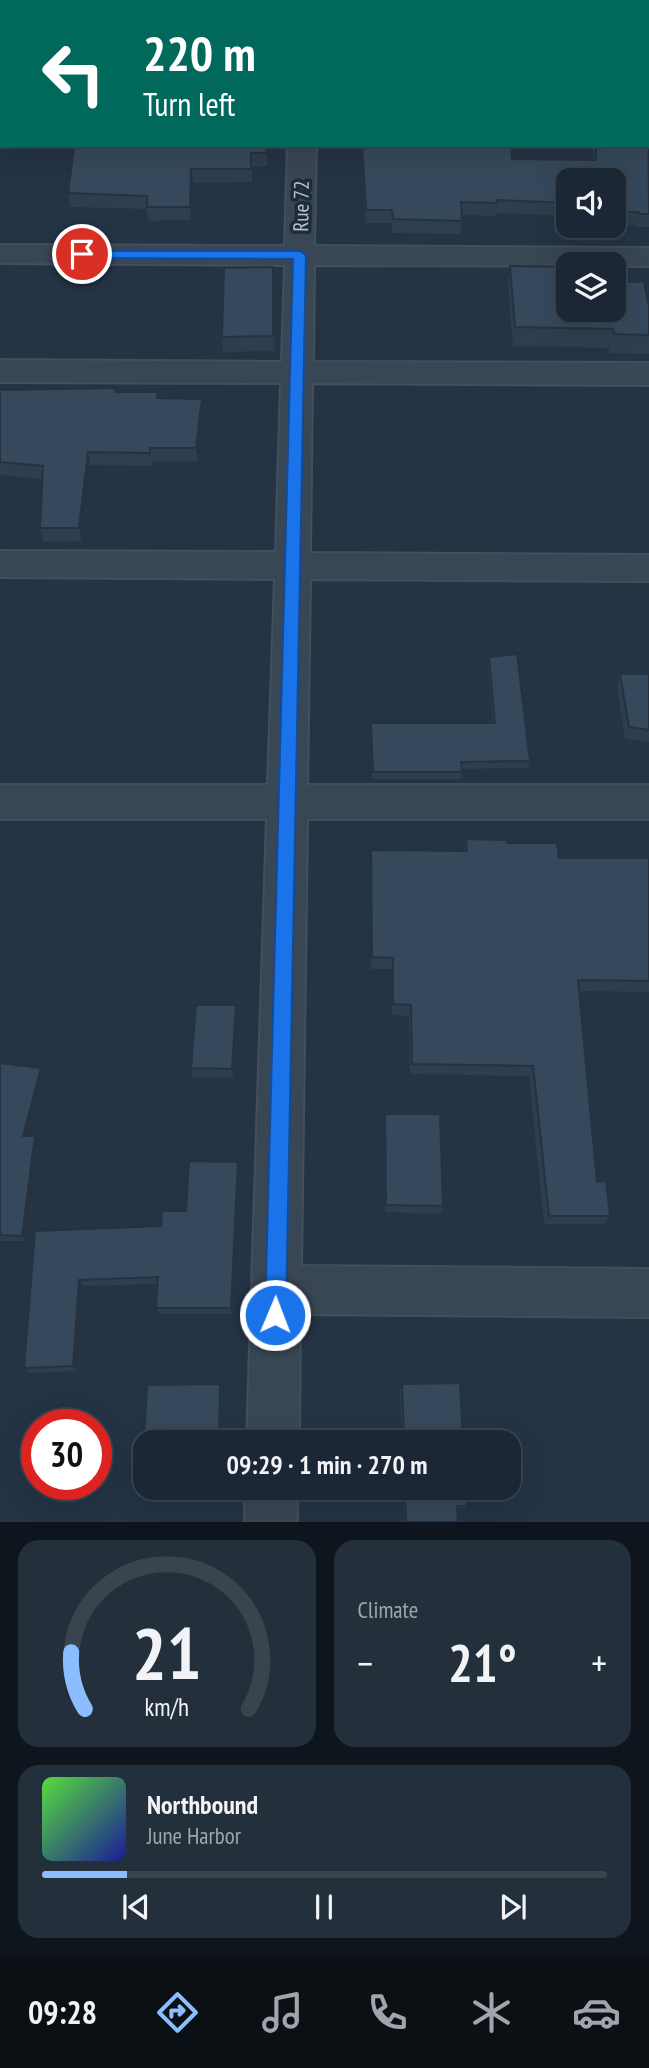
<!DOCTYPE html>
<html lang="en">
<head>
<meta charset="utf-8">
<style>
	body { margin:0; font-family:"PT Sans Narrow",sans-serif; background:#242f3c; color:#f1f3f6; height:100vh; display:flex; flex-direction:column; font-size:26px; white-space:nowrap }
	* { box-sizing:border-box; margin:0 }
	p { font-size:23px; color:#a0a5ac }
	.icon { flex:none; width:38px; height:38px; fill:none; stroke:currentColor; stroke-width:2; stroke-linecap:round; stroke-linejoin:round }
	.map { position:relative; height:1522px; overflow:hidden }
	.drawer { display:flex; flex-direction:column; gap:18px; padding:18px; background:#0f151d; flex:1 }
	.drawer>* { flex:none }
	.banner { position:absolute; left:0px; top:0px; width:649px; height:147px; box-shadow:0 7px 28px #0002,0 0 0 2px #39444f; background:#00695c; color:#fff; overflow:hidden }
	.tools { position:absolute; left:556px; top:168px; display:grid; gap:14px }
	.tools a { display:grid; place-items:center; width:70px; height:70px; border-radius:14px; background:#1b2734; box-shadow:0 7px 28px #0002,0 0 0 2px #39444f; font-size:35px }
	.speed { position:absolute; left:21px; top:1409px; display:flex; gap:14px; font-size:35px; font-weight:700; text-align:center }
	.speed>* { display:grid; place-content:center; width:91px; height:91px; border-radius:50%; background:#1b2734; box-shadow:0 7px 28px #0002,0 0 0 2px #39444f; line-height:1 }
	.speed .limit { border:10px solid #d22; background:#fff; color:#111 }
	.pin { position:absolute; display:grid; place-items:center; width:60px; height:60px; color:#fff; margin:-30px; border:4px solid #fff; border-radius:50%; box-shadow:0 2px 7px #0007 }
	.me { position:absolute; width:77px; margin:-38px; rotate:1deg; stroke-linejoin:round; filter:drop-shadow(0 0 5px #0008) }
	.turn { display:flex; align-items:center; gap:24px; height:147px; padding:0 28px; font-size:32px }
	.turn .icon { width:91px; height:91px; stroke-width:2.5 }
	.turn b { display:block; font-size:49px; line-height:60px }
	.big { font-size:52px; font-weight:700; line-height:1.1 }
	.drawer .card { flex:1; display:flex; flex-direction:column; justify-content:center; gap:10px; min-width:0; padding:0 24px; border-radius:21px; background:#242f3c }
	.drawer .dial { align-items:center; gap:0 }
	.dial svg { height:182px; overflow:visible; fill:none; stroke:#39444f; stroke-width:7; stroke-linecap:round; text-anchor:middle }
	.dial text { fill:#f1f3f6; stroke:none }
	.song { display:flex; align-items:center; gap:21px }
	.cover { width:84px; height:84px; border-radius:10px; background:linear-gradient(135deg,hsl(110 70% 55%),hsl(240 70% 35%)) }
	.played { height:7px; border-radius:4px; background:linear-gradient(90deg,#8abeff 15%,#39444f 15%) }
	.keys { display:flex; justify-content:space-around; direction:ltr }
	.heat { display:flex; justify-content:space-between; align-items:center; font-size:38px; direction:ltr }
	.drawer .tiles { flex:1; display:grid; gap:18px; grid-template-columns:1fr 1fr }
	.card:last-child { grid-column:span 2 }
	.trip { position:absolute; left:133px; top:1430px; width:388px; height:70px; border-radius:21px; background:#1b2734; box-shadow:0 7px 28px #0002,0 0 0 2px #39444f; font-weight:700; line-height:70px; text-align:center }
	.menu { display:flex; height:112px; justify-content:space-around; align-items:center; background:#0b1015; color:#a0a5ac }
	.menu .icon { width:49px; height:49px }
	.menu .current { color:#8abeff }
	.menu b { font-size:32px; color:#f1f3f6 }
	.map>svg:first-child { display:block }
</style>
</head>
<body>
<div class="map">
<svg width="649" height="1522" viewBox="0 0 649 1522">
	<rect width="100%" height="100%" fill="#243445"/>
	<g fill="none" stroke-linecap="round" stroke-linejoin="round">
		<defs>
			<g id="minor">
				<rect x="11" y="0" width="24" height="2"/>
				<rect x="293" y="0" width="24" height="2"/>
				<path d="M2,84v22l-2,1v-22z"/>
				<path d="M288,145h28l-2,101 335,2v18l-335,-1 -1,97 336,1v22l-337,-2 -2,170 339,2v26l-339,-2 -3,206h342v34h-342l-6,447 348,3v48l-349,-3 -1,128h-52l20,-623h-267v-34h268l7,-206 -275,-2v-26l276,1 5,-169 -281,-1v-22l282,2 3,-97 -285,-2v-18l285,1z"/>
				<rect x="245" y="1488" width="52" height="34"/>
			</g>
		</defs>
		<!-- minor casing -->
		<use href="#minor" stroke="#434f5d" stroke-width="4"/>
		<!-- minor -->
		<use href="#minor" fill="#394654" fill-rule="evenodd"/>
	</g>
	<!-- wall -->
	<g fill="#2e3e4e">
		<path d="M649,0v227h-13v-2h-22v-45h-45v36l-73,-3v3l-34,-1 -1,19 -69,-1v-10h-27l-3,-78h149l1,14 81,1v-15h55z"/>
		<path d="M83,145h184v21l-15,1v15l-59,1 -2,37 -43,1 -1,-12 -76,-2 -3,-14z"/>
		<path d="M510,266l59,44 80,-3v47l-40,-1v-5l-96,-2 -5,-61z"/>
		<path d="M273,267l1,84 -51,1 -1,-15z"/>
		<path d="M0,390l158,2 1,6 43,1 1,14 -5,48 -46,1v4l-62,-1 -8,76 -39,1 -3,-14 2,-49 -42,-4z"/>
		<path d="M489,657l41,104 -2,7 -66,1 -1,10h-89l-1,-56h122l-5,-59z"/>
		<path d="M620,674h29v68l-24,-3 -8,-53z"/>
		<path d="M466,839l41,4 52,15h90v134l-70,-1 18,191 13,34 -5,8h-61l-15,-148 -119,-2 -1,-58 -17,-1v-46h-21v-119l93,1z"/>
		<path d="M237,1016l-3,62 -41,-1 -2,-9z"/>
		<path d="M0,1063l45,13 -16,60 10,7 -13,98h-26z"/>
		<path d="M385,1114l58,92 -2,8 -56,-2 -1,-89z"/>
		<path d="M238,1162l1,8 -7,144h-73l-3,-6 1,-24 -74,2 -6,85 -47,2 -6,-5 11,-137 126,-5 25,-15z"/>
		<path d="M402,1384l61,58h-61l-2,-53z"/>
		<path d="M403,1488h63l1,18 -2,2h-8l1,14h-53z"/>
	</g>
	<!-- shaded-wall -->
	<g fill="#263240">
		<path d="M191,169l2,14 -2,37 -1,-13z"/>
		<path d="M202,399l1,14 -5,48 -2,-13z"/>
		<path d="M88,452l2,13 -8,76 -3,-13z"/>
		<path d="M236,1005l1,11 -3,62 -2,-9z"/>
		<path d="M41,1068l4,8 -18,67 -4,-7z"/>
		<path d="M35,1136l4,7 -13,98 -4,-5z"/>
		<path d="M238,1162l1,8 -7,144 -1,-6z"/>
		<path d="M79,1280l4,6 -6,85 -4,-5z"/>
		<path d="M220,1384l1,3 -1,55h-1z"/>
	</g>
	<!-- building -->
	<g fill="#36485b" stroke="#263240" stroke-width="2">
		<path d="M415,0h234v91h-1l1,123h-10v-2h-25v-32h-45v23l-72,-3v3l-36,-1 1,19 -69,-2 -1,-9h-26l-4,-65h149l1,14 84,1v-15h52v-143h-233z"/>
		<path d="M83,145h184l-1,8h-15v16h-60l-1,38h-43v-11l-79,-3 6,-47 9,1z"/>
		<path d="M510,266l59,1v43h45v-28h30l5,25v28l-35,-1 -1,-5 -98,-2z"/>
		<path d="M273,267v69l-51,1 2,-69z"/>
		<path d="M116,388l-1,4h43l-1,6 45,1 -6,49h-46v5l-62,-1 -9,76h-39l3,-62 -43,-4v-72z"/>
		<path d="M517,654l13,107 -69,1 1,10h-89l-2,-49h124l-6,-66z"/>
		<path d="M620,674h29v56l-20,-3z"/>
		<path d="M466,839l41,1v3h50l2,15h90v123l-71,-1 19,202 9,-1 4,35h-61l-16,-150 -121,-2 -1,-59 -18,-1v-46l-21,-1 -1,-107 96,1z"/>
		<path d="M196,1005h40l-4,64 -41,-1z"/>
		<path d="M0,1063l41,5 -18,68h12l-13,100 -22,-1z"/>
		<path d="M385,1114h55l3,92 -57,-1z"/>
		<path d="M189,1161l49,1 -7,146h-75l2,-31 -79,3 -6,86 -49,2 11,-137 126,-5 1,-15h24z"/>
		<path d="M460,1383l3,59h-59l-2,-58z"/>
		<path d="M220,1384l-1,58h-74v17h-2l4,-74z"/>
		<path d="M405,1488h61l1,18h-10l1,16h-52z"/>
	</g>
	<!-- route -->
	<path fill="#1a73e8" stroke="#114b97" stroke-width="2" d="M77,251h223l6,4 -20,1060 -3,7 -8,3 -7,-3 -3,-7 28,-1056 -211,-1 -6,-4z"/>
	<g text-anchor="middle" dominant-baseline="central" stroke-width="7" stroke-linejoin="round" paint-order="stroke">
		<!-- street labels -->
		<g font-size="21" fill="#b7c1ce" stroke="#1e2b3a">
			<text transform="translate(301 206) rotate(-89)">Rue 72</text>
		</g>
	</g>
</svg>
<div class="tools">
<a><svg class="icon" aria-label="sound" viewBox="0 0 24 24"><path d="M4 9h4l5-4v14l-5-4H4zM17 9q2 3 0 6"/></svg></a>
<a><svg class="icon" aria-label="layers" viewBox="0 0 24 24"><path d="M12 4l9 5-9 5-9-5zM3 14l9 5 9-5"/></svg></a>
</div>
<div class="speed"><div class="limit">30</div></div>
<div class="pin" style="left:82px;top:254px;background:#d93025"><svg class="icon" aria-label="arrive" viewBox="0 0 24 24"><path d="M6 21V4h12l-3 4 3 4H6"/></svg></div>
<svg class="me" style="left:275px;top:1315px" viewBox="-20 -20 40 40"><circle r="17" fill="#1a73e8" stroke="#fff" stroke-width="3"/><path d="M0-11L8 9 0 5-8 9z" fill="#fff"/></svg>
<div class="trip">09:29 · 1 min · 270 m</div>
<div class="banner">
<div class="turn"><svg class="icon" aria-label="left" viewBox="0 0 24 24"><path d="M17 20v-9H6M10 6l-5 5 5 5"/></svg><div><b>220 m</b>Turn left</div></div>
</div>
</div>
<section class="drawer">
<div class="tiles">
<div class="card dial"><svg viewBox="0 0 100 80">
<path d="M14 69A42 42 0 1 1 86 69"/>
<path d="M14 69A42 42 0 0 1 8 44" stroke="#8abeff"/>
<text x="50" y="56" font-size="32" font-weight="700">21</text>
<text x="50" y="72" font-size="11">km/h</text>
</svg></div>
<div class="card"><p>Climate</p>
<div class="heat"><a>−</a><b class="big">21°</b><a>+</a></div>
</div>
<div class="card">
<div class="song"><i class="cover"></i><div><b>Northbound</b><p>June Harbor</p></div></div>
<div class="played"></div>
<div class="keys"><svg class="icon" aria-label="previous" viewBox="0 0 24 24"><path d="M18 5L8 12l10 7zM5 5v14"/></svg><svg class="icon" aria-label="pause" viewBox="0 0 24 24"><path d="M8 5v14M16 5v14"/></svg><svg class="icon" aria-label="next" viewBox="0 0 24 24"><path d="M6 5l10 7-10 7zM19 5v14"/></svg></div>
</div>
</div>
</section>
<nav class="menu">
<b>09:28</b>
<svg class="icon current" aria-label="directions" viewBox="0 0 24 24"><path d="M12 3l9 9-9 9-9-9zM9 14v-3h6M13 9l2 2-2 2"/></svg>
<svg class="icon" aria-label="music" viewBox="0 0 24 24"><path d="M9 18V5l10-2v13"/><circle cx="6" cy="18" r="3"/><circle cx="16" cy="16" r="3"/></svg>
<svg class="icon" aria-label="phone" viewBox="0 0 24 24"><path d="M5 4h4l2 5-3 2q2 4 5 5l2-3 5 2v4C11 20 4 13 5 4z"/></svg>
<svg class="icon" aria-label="climate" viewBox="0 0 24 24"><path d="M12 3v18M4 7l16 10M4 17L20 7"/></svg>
<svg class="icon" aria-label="car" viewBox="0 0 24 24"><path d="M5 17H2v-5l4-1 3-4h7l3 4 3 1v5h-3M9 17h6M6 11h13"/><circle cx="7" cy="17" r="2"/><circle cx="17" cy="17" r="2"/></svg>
</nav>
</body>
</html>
